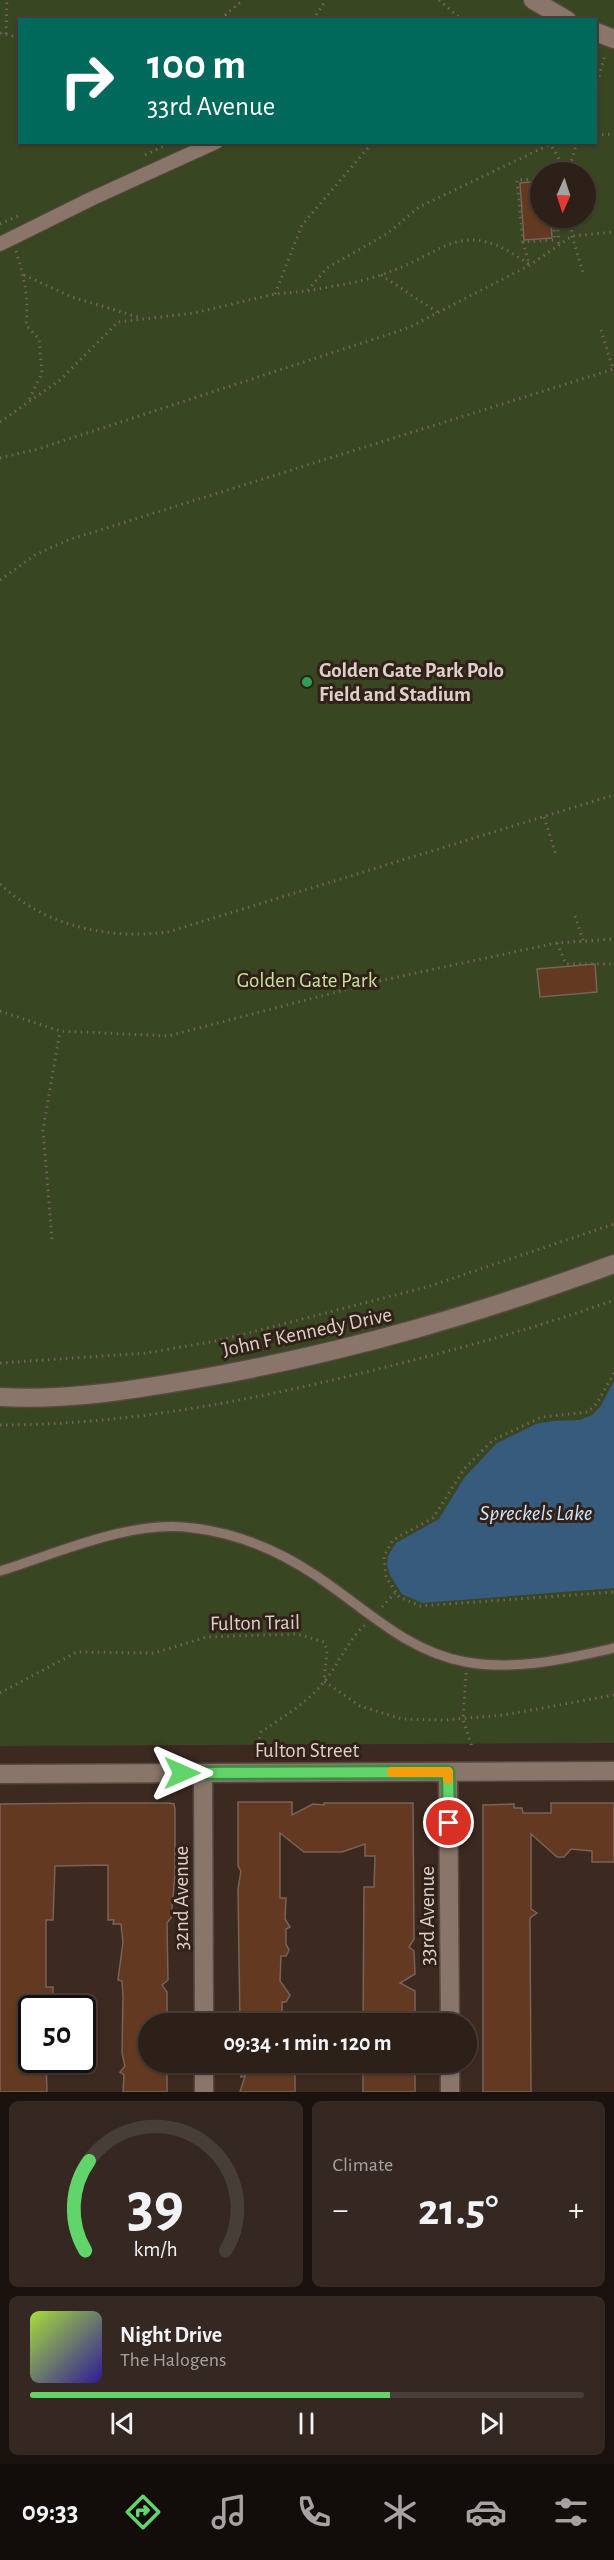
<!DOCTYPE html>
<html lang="en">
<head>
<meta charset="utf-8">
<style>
	body { margin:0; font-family:"Alegreya Sans",sans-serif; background:#352822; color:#f1f3f6; height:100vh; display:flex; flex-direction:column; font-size:22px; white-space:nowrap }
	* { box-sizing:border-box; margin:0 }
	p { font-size:20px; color:#a7a3a2 }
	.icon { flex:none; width:33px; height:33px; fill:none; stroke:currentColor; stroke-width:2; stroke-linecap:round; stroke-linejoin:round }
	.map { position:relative; height:2092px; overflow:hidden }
	.side { display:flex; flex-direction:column; gap:9px; padding:9px; background:#19120e; flex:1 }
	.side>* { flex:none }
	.guide { position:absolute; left:18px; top:18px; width:579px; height:126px; border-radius:0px; box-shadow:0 2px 4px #0004,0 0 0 2px #483e38; background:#00695c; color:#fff; overflow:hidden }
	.needle { width:39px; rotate:183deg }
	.controls { position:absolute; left:530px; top:162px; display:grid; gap:12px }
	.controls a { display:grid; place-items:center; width:66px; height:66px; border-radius:50%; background:#2d2019; box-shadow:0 2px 4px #0004,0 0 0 2px #483e38; font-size:30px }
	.speed { position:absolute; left:18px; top:1995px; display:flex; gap:12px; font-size:30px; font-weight:700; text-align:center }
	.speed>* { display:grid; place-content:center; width:78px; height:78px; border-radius:50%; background:#2d2019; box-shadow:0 2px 4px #0004,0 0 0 2px #483e38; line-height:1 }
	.speed .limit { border:3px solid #111; border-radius:9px; background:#fff; color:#111 }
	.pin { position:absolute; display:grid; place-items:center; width:51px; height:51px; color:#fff; margin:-26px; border:3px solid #fff; border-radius:50%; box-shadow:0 2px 6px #0007 }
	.me { position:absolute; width:66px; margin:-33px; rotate:90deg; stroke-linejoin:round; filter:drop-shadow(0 0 4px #0008) }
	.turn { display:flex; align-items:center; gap:21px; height:126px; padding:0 30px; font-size:27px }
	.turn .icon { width:78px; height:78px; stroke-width:2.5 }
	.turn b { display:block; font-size:42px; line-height:51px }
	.big { font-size:45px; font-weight:600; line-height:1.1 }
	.side .widget { flex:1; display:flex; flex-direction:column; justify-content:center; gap:9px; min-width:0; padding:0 21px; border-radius:9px; background:#352822 }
	.side .dial { align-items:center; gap:0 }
	.dial svg { height:156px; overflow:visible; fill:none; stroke:#483e38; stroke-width:7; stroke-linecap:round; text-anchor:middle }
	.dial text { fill:#f1f3f6; stroke:none }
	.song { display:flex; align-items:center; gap:18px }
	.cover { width:72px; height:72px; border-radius:9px; background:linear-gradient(135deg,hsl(80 70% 55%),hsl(250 70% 35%)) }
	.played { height:6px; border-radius:3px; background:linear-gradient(90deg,#61d46a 65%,#483e38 65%) }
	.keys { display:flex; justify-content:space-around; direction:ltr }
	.heat { display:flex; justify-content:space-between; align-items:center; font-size:33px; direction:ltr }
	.side .tiles { flex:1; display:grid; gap:9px; grid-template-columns:1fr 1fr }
	.widget:last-child { grid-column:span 2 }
	.trip { position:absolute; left:138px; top:2013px; width:339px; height:60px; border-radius:30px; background:#2d2019; box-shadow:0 2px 4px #0004,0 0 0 2px #483e38; font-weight:600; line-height:60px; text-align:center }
	.menu { display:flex; height:96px; justify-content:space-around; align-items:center; background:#120d0a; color:#a7a3a2 }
	.menu .icon { width:42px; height:42px }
	.menu .current { color:#61d46a }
	.menu b { font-size:27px; color:#f1f3f6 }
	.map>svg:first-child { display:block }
</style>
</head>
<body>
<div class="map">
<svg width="614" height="2092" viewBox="0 0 614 2092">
	<rect width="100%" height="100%" fill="#3c2a21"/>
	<!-- green -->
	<path fill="#384622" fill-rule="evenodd" d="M0,0h614v1743l-614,3zM20,20h576v122h-576zM540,172h45v46h-45z"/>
	<!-- water -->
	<path fill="#375b7d" d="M614,1381v207l-192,15 -20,-9 -12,-19 -3,-10 1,-9 8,-13 43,-24 25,-41 33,-35 39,-19 16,-3 28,-1 12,-5 8,-8z"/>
	<!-- building -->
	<g fill="#633921" stroke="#776358" stroke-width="1.5">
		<path d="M540,181v37l3,3h8l1,17 -28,2 -4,-57z"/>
		<path d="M595,964l2,28 -57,5 -3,-28z"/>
		<path d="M238,1802h54v13l21,-11 11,1v-2h89l1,136 -5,8 5,4 1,23 -15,9 15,8v22l-4,2v9h-48l1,-137h10l1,-31h-10v-12l-23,8h-38l-24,-19v65h6l-1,21 5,8 -4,2v15l3,6 -3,6h-5l-1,25 10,14 -4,7h-4v22h-42l-2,-135 3,-18 -3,-5z"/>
		<path d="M95,1803h74l5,1 1,5v66l-4,43 -4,5 1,57 -6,5 5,7v32h-19v38h13l6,8v22h-44l1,-17 -4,-3 5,-6 -3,-13 1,-56 -1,-16 -4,-1 5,-38 -2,-18h-8l1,-4h-6v-55l-53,1 -2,54h-7v67h7v14l-6,-1v8h-15v52h14l1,32h-47v-288z"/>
		<path d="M551,1803h63v59h-22v-11l-21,-2 -7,8h-7l-26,-23v75l6,4 -7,5 1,174h-48v-287l31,-1v4h8l1,5h28z"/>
		<path d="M241,2062h54v30h-55l5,-16 -4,1z"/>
		<path d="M363,2062h49v7l3,1v22h-52z"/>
	</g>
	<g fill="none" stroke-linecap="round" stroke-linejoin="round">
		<defs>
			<path id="service" d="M0,1571c58,-18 132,-52 193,-43 43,5 86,23 122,47 49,32 90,76 151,87 50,9 100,-3 148,-14"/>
			<path id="pedestrian" d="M0,244l93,-46 123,-56"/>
			<g id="minor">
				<path d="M533,0l34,20"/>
				<path d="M596,32l18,7"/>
				<path d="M448,1772l2,252"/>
				<path d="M203,1773l1,251"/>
				<path d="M204,2062v30"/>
				<path d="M450,2062v30"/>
			</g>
			<path id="tertiary" d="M0,1397c70,4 139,-8 208,-20 143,-26 270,-63 406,-113"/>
			<path id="secondary" d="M0,1774l614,-3"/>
		</defs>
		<!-- service casing -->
		<use href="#service" stroke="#574840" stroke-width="12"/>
		<!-- pedestrian casing -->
		<use href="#pedestrian" stroke="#574840" stroke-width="16"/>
		<!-- minor casing -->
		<use href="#minor" stroke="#574840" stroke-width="21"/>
		<!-- tertiary casing -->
		<use href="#tertiary" stroke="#574840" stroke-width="21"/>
		<!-- secondary casing -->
		<use href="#secondary" stroke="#574840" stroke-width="21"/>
		<!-- path -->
		<g stroke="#72625a" stroke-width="3" stroke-dasharray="1.5 4.5" stroke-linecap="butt">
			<path d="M439,0l23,20"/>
			<path d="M225,15l6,5"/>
			<path d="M214,20l11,-5 18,-15"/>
			<path d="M313,20l13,-20"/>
			<path d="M0,33l20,5"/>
			<path d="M6,34l1,-34"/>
			<path d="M596,88l9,-34"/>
			<path d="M596,135l18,-1"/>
			<path d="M549,142l18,30"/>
			<path d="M145,155l27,-13"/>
			<path d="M568,172l9,-30"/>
			<path d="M538,181v-2l-21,1 6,62 32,-2 -2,-22"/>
			<path d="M557,218l2,27"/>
			<path d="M571,218l1,18 12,40"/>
			<path d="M0,224l20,-9"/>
			<path d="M523,242l6,21"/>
			<path d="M16,251c8,25 13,48 10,74l13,14 3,34 -14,29"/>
			<path d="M24,275l48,22 66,20"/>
			<path d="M381,275l56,37"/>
			<path d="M308,291c24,-5 50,-8 73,-16 67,-22 79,-61 149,-10"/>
			<path d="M275,294l27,-69 71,-83"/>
			<path d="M601,330l12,39"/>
			<path d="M0,422l60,-42 58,-58 76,-9 81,-19 32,-3 20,-23 61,-35 31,-26 136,-65"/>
			<path d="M0,458l38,-9 370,-121 122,-63 42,-29 42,-4"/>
			<path d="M0,580l35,-25 33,-15 546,-171"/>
			<path d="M544,817l12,38"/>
			<path d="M0,884c45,42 108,56 168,48l446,-137"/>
			<path d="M575,916l8,24"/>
			<path d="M557,943l9,21h48"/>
			<path d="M0,1011l60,20 108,5 211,-55 149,-32 29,-6 57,-4"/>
			<path d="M52,1239l-9,-109 17,-99"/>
			<path d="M0,1363l147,-10 74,-13 209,-54 184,-62"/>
			<path d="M614,1373l-17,30 -9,9 -46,5 -49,23 -29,29 -31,49 -40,22 -9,16 2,21 13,20 21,9 194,-14"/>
			<path d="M0,1425c128,0 254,-25 378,-56 80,-20 159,-41 236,-69"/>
			<path d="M382,1607l13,-14"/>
			<path d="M466,1673l-3,46 9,28"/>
			<path d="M0,1693l77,-41 77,1 53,-16 90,-3 27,8 3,9 -3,30 36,25 42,13 42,1 60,-5 110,-20"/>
			<path d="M255,1756l6,-24c22,-15 46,-29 63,-50 15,-18 23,-41 41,-57"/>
		</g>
		<!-- service -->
		<use href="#service" stroke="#8a756a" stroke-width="9"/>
		<!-- pedestrian -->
		<use href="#pedestrian" stroke="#8a756a" stroke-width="14"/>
		<!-- minor -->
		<use href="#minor" stroke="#8a756a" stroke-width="18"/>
		<!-- tertiary -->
		<use href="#tertiary" stroke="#8a756a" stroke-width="18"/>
		<!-- secondary -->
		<use href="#secondary" stroke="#8a756a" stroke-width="18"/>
	</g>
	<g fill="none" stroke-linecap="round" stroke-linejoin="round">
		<defs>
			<path id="route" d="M182,1773l266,-1 1,51"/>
		</defs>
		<!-- route casing -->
		<use href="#route" stroke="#3f8a45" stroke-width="15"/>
		<!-- route -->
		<use href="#route" stroke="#61d46a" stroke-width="10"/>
		<!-- slow -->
		<path stroke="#f59e0b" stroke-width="10" d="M392,1772h56v7"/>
	</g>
	<!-- markers -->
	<circle fill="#2e9e5b" stroke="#322118" stroke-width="2" cx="307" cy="682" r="6"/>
	<g text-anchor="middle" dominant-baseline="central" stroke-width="6" stroke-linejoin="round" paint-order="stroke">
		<!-- poi labels -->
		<g font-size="21" font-weight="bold" fill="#dcd1ca" stroke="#322118" text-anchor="start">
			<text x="319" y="670">Golden Gate Park Polo<tspan x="319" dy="24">Field and Stadium</tspan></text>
		</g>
		<!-- park labels -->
		<g font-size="21" fill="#c4e39b" stroke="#322118">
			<text x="307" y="980">Golden Gate Park</text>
		</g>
		<!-- street labels -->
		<g font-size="21" fill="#dcd1ca" stroke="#322118">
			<text transform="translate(307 1332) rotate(-12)">John F Kennedy Drive</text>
			<text transform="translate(255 1623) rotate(-1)">Fulton Trail</text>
			<text x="307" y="1750">Fulton Street</text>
			<text transform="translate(181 1898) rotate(-90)">32nd Avenue</text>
			<text transform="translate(427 1916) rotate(-90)">33rd Avenue</text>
		</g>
		<!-- water labels -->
		<g font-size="22" font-style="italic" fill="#cfe7fd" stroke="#322118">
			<text x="536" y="1513">Spreckels Lake</text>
		</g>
	</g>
</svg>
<div class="controls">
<a><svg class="needle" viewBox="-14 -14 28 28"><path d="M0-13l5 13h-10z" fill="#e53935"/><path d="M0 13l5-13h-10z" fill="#a7a3a2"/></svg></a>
</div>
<div class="speed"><div class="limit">50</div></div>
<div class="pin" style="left:449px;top:1823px;background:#d93025"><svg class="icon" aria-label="arrive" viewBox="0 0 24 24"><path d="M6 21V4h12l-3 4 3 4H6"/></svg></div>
<svg class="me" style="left:182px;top:1773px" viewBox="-20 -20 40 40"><path d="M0-17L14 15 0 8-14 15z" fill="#61d46a" stroke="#fff" stroke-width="4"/></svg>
<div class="trip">09:34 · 1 min · 120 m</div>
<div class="guide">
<div class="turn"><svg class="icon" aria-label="right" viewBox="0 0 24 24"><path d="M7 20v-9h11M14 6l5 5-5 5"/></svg><div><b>100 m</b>33rd Avenue</div></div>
</div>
</div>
<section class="side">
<div class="tiles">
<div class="widget dial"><svg viewBox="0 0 100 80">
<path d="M14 69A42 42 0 1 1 86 69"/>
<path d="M14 69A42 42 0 0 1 16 23" stroke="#61d46a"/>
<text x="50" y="56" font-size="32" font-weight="700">39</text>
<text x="50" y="72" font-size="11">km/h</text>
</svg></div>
<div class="widget"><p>Climate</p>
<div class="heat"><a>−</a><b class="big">21.5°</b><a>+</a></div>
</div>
<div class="widget">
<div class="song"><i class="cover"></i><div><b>Night Drive</b><p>The Halogens</p></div></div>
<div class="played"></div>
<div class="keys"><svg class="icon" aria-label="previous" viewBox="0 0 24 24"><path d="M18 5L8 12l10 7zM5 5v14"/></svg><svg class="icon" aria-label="pause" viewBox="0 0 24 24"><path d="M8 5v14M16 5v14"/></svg><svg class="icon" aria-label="next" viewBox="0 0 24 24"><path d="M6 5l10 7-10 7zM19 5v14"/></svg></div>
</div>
</div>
</section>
<nav class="menu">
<b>09:33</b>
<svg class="icon current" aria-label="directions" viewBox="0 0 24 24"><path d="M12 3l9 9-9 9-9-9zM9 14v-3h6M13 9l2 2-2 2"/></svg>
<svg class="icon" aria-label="music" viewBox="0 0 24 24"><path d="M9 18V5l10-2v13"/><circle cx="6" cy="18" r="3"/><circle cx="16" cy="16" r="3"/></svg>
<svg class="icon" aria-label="phone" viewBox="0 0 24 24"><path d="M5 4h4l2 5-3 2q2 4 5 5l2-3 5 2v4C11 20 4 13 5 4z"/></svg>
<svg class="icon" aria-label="climate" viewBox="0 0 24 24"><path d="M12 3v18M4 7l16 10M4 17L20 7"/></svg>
<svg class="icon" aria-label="car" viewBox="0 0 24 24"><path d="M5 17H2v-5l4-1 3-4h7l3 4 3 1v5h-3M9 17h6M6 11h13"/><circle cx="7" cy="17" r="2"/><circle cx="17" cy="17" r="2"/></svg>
<svg class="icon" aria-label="filters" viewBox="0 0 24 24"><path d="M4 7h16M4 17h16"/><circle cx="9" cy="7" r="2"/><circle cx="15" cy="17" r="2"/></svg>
</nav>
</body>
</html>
